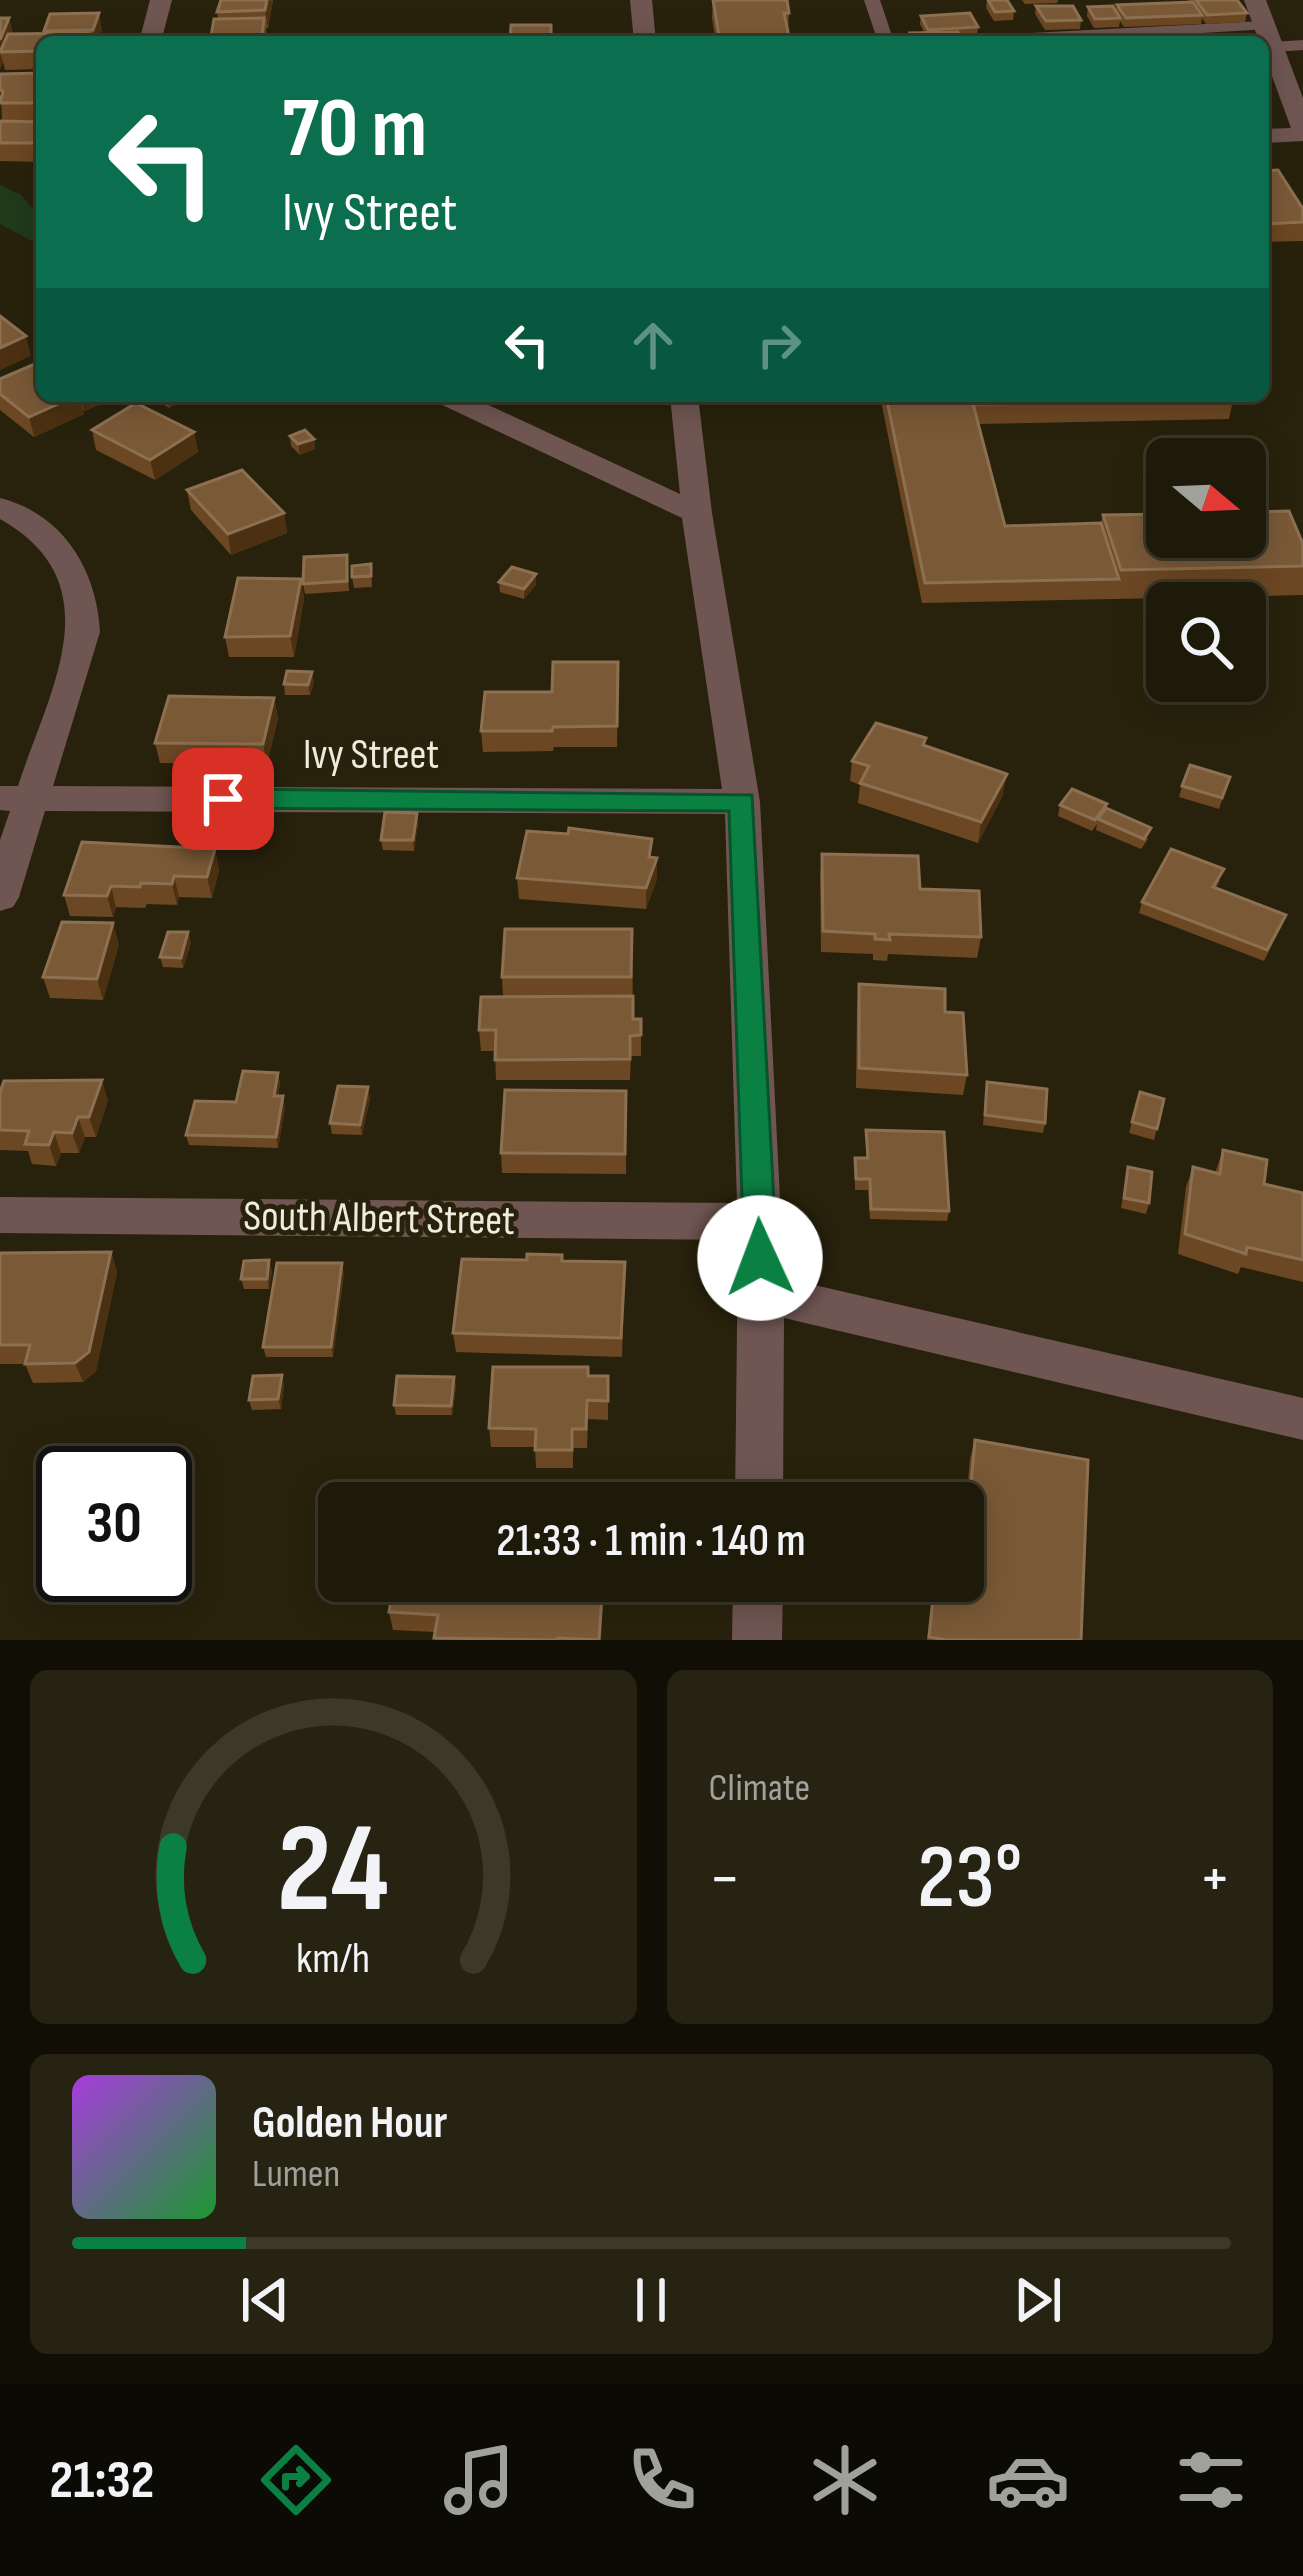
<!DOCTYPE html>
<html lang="en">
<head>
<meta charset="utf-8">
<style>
	body { margin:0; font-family:"Sofia Sans Condensed",sans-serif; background:#262312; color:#f1f3f6; height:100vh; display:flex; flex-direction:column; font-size:45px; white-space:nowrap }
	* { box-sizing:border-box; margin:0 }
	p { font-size:39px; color:#a1a19c }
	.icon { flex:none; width:66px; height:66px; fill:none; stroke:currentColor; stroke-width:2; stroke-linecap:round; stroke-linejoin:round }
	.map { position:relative; height:1640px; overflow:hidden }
	.side { display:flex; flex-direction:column; gap:30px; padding:30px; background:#100e05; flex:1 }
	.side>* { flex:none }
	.top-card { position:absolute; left:36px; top:36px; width:1233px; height:366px; border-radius:18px; box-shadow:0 6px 30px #0003,0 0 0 3px #3c382a; background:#0b6e4f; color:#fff; overflow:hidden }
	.needle { width:78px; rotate:109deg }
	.buttons { position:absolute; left:1146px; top:438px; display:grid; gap:24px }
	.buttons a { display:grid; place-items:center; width:120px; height:120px; border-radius:18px; background:#1e1a09; box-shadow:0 6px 30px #0003,0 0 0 3px #3c382a; font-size:60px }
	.speed { position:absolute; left:36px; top:1446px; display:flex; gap:24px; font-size:60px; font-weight:700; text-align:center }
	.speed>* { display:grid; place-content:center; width:156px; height:156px; border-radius:50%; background:#1e1a09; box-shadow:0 6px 30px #0003,0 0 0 3px #3c382a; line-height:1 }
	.speed .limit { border:6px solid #111; border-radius:18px; background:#fff; color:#111 }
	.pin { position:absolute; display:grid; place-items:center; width:102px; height:102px; color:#fff; margin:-51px; border-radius:24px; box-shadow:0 6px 18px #0006 }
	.me { position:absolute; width:132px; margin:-66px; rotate:358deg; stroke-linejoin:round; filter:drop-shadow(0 0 9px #0008) }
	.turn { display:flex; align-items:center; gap:42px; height:252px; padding:0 48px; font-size:54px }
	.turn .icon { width:156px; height:156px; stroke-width:2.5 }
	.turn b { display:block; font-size:84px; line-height:102px }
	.lanes { display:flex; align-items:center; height:114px; padding:0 48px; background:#0003; justify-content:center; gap:60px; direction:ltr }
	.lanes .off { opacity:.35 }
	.big { font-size:90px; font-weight:600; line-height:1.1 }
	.side .card { flex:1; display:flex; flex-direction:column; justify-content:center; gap:18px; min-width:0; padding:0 42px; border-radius:18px; background:#262312 }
	.side .dial { align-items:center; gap:0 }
	.dial svg { height:312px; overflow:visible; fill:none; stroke:#3c382a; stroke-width:7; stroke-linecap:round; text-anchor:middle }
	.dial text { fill:#f1f3f6; stroke:none }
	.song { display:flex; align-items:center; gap:36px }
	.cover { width:144px; height:144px; border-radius:18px; background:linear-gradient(135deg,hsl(280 70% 55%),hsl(130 70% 35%)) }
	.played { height:12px; border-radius:6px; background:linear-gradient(90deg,#0b8043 15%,#3c382a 15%) }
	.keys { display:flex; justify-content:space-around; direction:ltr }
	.heat { display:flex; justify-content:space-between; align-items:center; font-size:66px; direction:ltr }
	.side .tiles { flex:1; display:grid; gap:30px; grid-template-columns:1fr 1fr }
	.card:last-child { grid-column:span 2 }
	.trip { position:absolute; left:318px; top:1482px; width:666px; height:120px; border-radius:18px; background:#1e1a09; box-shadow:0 6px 30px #0003,0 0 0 3px #3c382a; font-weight:600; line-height:120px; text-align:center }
	.tab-bar { display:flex; height:192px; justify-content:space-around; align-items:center; background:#0c0a04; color:#a1a19c }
	.tab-bar .icon { width:84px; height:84px }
	.tab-bar .active { color:#0b8043 }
	.tab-bar b { font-size:54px; color:#f1f3f6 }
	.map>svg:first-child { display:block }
</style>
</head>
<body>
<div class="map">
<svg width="1303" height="1640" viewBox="0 0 1303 1640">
	<rect width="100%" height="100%" fill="#28220c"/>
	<!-- green -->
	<path fill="#1f3b1a" d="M0,185l21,10 21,25v26l-42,-22z"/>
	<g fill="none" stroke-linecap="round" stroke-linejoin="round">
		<!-- lane -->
		<g fill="#6f5652" fill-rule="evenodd">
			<path d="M864,0h16l14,42h-16z"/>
			<path d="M1263,21l6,2v6l-219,13h-103l8,-5z"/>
			<path d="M1303,40v10l-30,2 -8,-5 8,-5z"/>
		</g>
		<!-- street -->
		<g fill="#6f5652" fill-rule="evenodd">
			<path d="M150,0h22l-11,42h-22z"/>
			<path d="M630,0h22l4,42h-22z"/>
			<path d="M1244,0h22l37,98v43l-40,2v-14l28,-1z"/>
			<path d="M432,396h37l211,98 -10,-98h28l14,117 48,289 24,476 519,120v42l-519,-122 -1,185h-48l3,-263 -738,-7v-36l737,6 -12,-389 -680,-3 -26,86 -6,10 -13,4v-71l10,-29 -10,-1v-24h18c31,-96 97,-202 -18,-267v-21c64,16 97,73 100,134l-47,154 669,3 -40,-271 -246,-116z"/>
			<path d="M733,1581h50l-1,59h-50z"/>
		</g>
	</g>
	<!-- wall -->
	<g fill="#6c4723">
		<path d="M221,0h52l-5,28h-2v11l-48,-20 -1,-7z"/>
		<path d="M713,0l76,13 -1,17 2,12h-74l-4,-24z"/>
		<path d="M987,0l27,11 -1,9 -19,1 -8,-13z"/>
		<path d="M1022,0h36l-1,3 -32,1z"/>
		<path d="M1188,0h49l10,13 -2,9 -39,2 -4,-6 -1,6 -77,3 -4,-6 -1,6 -25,1 -7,-12 1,-9 28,4 1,-6 72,-3z"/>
		<path d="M1036,6l45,14 -1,9 -35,1 -10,-16z"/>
		<path d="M921,16l57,11 -1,9 -17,1 2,5h-53l1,-9 14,-1 -4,-8z"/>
		<path d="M0,18h9l4,16h31v-3l58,-1 -4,12h-56v27l-37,1 -2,-8 -3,7z"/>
		<path d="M42,73v48h-23l23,1v40l-42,-1v-40h2l-2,-47z"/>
		<path d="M1263,171l40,38v32l-40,1z"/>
		<path d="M0,379l42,17h59l2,7 -20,8 1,3 -50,23 -34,-27z"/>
		<path d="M157,396h34l-22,12 -11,-7z"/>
		<path d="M880,396h354l-5,23 -251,5 27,102 96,-3 2,-8 200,29v51l-381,8z"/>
		<path d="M92,430l102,2 4,20 -43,28 -59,-30z"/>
		<path d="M290,436l24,3 1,10 -15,6 -9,-9z"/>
		<path d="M187,490l97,23 3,20 -56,22 -40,-45z"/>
		<path d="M347,555l2,36 -44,3 -2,-10z"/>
		<path d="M371,564l1,23 -18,1 -2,-11z"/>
		<path d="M536,574v11l-12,14 -24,-7 -1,-10z"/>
		<path d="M301,579l3,20 -10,58h-65l-4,-20z"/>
		<path d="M618,662l-1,85h-63l-1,4 -70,1 -2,-21 71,-39z"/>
		<path d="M314,682l-4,13h-25l-1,-11z"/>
		<path d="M274,698l4,20 -11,47 -107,-2 -5,-20z"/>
		<path d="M926,738l-1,8 78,49 -25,48 -120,-40 2,-18 -10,-4 2,-20z"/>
		<path d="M1230,777l-11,32 -40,-12 3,-11z"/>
		<path d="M1060,805l46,4 42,30 -7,10 -45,-19 1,-6 -5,7 -34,-15z"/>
		<path d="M417,813l1,10 -4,28 -31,-1 -2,-10z"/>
		<path d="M215,849l4,21 -7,28 -33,-1 -2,8 -30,-1 -2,4 -29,-1 -3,10 -43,-1 -6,-21z"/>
		<path d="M822,854l98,35 61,48 -4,21 -89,-4 -1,7 -14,-1v-6l-52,-2 -1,-77z"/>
		<path d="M652,858l5,21 -11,30 -127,-10 -2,-21z"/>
		<path d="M1220,880l-4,8 66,37 -18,36 -125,-48 3,-11z"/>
		<path d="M632,929l1,90h8v37h-10l-1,24h-134l-1,-29h-14l-2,-21 24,-33 -1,-20z"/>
		<path d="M188,932l3,11 -8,25 -20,-1 -3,-10z"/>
		<path d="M119,944l-16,56 -53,-2 -7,-21z"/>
		<path d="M859,984l86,28 22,63 -4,20 -107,-7 1,-83z"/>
		<path d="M278,1073l2,10 -2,13 7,11 -7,41 -89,-3 -3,-10z"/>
		<path d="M987,1082l58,41 -2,10 -60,-8z"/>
		<path d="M626,1091v83l-124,-1 -1,-20z"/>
		<path d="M0,1092l108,8 -12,37h-11l-6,16h-18l-5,13 -24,-2 -4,-13 -28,-1z"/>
		<path d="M1140,1092l24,7 -10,41 -25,-7z"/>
		<path d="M370,1098l-8,37 -30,-1 -2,-11z"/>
		<path d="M866,1130l83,81 -2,10 -77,-2 -2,-29h-13v-32h11z"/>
		<path d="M1223,1150l41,34 39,9v89l-62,-15 -3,7 -60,-20 8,-67 7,-20 22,6z"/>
		<path d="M1128,1167l21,36 -3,11 -25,-6z"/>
		<path d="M111,1252l6,20 -21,99 -13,11 -50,1 -8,-19h-25v-111z"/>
		<path d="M562,1261l63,1 -3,95 -166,-5 -3,-19z"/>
		<path d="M272,1271l-3,18h-25l-3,-10z"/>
		<path d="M344,1273l-11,84h-67l-3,-10z"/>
		<path d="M589,1376h19v44l-20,-1 -1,29h-14v20h-37l-1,-21h-44l-2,-19z"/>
		<path d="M454,1377l2,10 -4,28h-56l-2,-10z"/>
		<path d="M284,1385l-3,24 -29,1 -3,-10z"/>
		<path d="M975,1440l106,200h-154l6,-59h30v-78h-22l3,-13 23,4 3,-35z"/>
		<path d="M59,1460h46l4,9 -1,4h-45v36h-7l-5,-9z"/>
		<path d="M394,1581l207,59h-166v-8l-42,-2 -4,-18z"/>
	</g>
	<!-- shaded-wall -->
	<g fill="#4b3111">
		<path d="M267,0l6,1 -5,27 -3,-18z"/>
		<path d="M99,13l3,17 -4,12h-2l-3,-12z"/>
		<path d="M9,18l4,17 -13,17 3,10 -3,7v-29z"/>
		<path d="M26,336l5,20 -31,14v-22z"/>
		<path d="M76,396h3l5,18 -50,23 -5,-20z"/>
		<path d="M94,396h7l2,7 -19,9 -2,-10z"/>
		<path d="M169,396h22l-22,12 -2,-10z"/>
		<path d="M194,432l4,20 -43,28 -5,-20z"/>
		<path d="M314,439l1,10 -15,6 -2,-11z"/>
		<path d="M284,513l3,20 -56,22 -3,-21z"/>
		<path d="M536,574v11l-12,14v-10z"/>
		<path d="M301,579l3,20 -10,58 -4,-21z"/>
		<path d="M312,672l2,10 -4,13 -2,-10z"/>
		<path d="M274,698l4,20 -11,47 -4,-21z"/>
		<path d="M1007,774l-4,21 -25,48 3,-21z"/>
		<path d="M417,813l1,10 -4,28 -1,-11z"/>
		<path d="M215,849l4,21 -7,28 -5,-21z"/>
		<path d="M657,858v21l-11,30v-21z"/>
		<path d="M174,876l5,21 -2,8 -5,-21z"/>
		<path d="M111,886l5,21 -3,10 -6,-21z"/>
		<path d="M113,923l6,21 -16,56 -6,-21z"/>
		<path d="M188,932l3,11 -8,25 -2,-10z"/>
		<path d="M278,1073l2,10 -4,24 -2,-11z"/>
		<path d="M102,1080l6,20 -12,37 -7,-20z"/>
		<path d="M368,1087l2,11 -8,37 -2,-10z"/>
		<path d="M283,1096l2,11 -7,41 -2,-11z"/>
		<path d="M78,1117l7,20 -6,16 -7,-20z"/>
		<path d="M54,1132l7,21 -5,13 -7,-21z"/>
		<path d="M111,1252l6,20 -21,99 -13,11 -8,-19z"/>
		<path d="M269,1260l3,11 -3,18 -2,-10z"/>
		<path d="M342,1263l2,10 -11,84 -2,-10z"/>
		<path d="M282,1375l2,10 -3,24 -3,-10z"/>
		<path d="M454,1377l2,10 -4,28 -1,-9z"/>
		<path d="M603,1581h1l-3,59h-2z"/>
	</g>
	<!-- building -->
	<g fill="#7a5937" stroke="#8c7051" stroke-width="3">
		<path d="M221,0h46l-2,10 -48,2z"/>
		<path d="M713,0h74l2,13h-5l6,28 -70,1z"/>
		<path d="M988,0h19l7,11 -19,1z"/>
		<path d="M1196,0h41l10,13 -40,2z"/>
		<path d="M1193,2l9,13 -76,3 -9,-13z"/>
		<path d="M1036,6h37l8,14 -35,1z"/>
		<path d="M1113,6l7,12 -25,1 -7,-12z"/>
		<path d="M99,13l-6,17 -49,1 6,-17z"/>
		<path d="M970,13l8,14 -50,3 -7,-14z"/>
		<path d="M0,18h9l-9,22z"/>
		<path d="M264,18l-2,17 8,7h-60l4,-23z"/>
		<path d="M511,25h40v11h6v6h-47z"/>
		<path d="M958,32l4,10h-49l-3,-9z"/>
		<path d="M88,33l-3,9h-43v9l-42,1 8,-18z"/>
		<path d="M1133,35l4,7h-35l-3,-5z"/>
		<path d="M1026,38l2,4h-20l-1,-3z"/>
		<path d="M42,73v30h-42l3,-12 -3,-1v-16z"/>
		<path d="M0,121l42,1v21h-42z"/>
		<path d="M1278,170l25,39v13l-38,2 -2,-3v-50z"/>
		<path d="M0,316l26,20 -26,12z"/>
		<path d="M37,363l5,4v29h34l-47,21 -29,-23v-15z"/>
		<path d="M886,396h175l2,7 -90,1 32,122 96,-3 18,56 -194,4z"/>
		<path d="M136,403l58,29 -44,28 -58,-30z"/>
		<path d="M305,430l9,9 -16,5 -8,-8z"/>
		<path d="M242,470l42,43 -56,21 -41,-44z"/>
		<path d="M1289,511l14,33v22l-182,4 -18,-55 64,-1v23h78v-25z"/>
		<path d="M347,555v26l-44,3 1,-27z"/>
		<path d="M371,564v12l-19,1v-11z"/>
		<path d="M512,567l24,7 -12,15 -25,-7z"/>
		<path d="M238,578l63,1 -11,57 -65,1z"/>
		<path d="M553,662h65l-1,64 -64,1 -1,4h-71l4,-39h67z"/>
		<path d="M287,671l25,1 -4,13 -24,-1z"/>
		<path d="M169,696l105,2 -11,46 -108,-1z"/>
		<path d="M876,723l50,15 -3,7 84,29 -26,48 -121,-39 9,-17 -17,-5z"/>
		<path d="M1190,765l40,12 -8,21 -40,-12z"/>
		<path d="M1072,789l35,15 -12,16 -35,-15z"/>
		<path d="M1106,808l45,20 -7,11 -46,-20z"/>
		<path d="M385,812l32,1 -4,27h-32z"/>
		<path d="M569,828l83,11 -3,18 8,1 -11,30 -129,-10 10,-47 41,3z"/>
		<path d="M82,842l133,7 -8,28 -33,-1 -2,8 -31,-1 -1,4 -29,-1 -4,10 -43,-1z"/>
		<path d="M1171,849l53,20 -11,18 73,28 -19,35 -125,-48z"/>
		<path d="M822,854l96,2 2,33 59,2 2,46 -92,-3 1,6 -15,-1v-5l-52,-3z"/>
		<path d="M62,922l51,1 -16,56 -54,-2z"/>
		<path d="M505,929h127l-1,48h-129z"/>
		<path d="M168,932h20l-7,26 -21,-1z"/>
		<path d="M859,984l86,5v23l18,1 4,62 -108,-7z"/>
		<path d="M633,996v23h8v16l-11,1v23l-135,1 1,-30h-17l2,-33z"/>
		<path d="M243,1071l35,2 -4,23h9l-7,41 -90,-2 9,-34 41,1z"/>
		<path d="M102,1080l-13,37h-11l-6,16 -18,-1 -5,13 -24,-1 4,-13 -29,-1v-38l4,-11z"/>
		<path d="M987,1082l60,7 -2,34 -60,-8z"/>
		<path d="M338,1086l30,1 -8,38 -30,-2z"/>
		<path d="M505,1090l121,1 -1,63 -124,-1z"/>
		<path d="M1140,1092l24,7 -7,30 -25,-7z"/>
		<path d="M866,1130l78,2 5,79 -78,-2 -1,-30h-14l-1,-21h13z"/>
		<path d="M1223,1150l44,10 -3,24 39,9v67l-56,-13 -1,7 -61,-20 8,-67 27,7z"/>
		<path d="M1128,1167l24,5 -3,31 -25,-5z"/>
		<path d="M111,1252l-22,100 -14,11 -50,1 5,-19h-30v-92z"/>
		<path d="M527,1254l35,1v6l63,1 -4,76 -168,-5 9,-74 65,1z"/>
		<path d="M269,1260l-2,19h-26l3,-18z"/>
		<path d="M277,1263h65l-11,84h-68z"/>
		<path d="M493,1367h95v9h20v25l-21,-1 -1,29h-14v21h-37l1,-21 -47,-1z"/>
		<path d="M282,1375l-4,24 -29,1 4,-24z"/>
		<path d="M397,1376l57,1 -3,29 -57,-1z"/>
		<path d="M975,1440l113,20 -7,180h-135l-17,-3 6,-56h28v-78h-20l1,-13 26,4z"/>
		<path d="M59,1460h46l-3,13h-39v26l-12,1z"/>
		<path d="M394,1581h209l-4,59 -41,-2v2l-124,-2 4,-23 -49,-3z"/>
	</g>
	<!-- route -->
	<path fill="#0b8043" stroke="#07532c" stroke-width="3" d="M223,789l529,6 25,463 -5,10 -12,4 -11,-4 -5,-10 -15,-447 -506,-3 -13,-9z"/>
	<g text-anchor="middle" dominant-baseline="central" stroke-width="10" stroke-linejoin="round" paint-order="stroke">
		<!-- street labels -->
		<g font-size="42" fill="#efecde" stroke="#28220c">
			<text x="371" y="755">Ivy Street</text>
			<text transform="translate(379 1219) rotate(1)">South Albert Street</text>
		</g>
	</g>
</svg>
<div class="buttons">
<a><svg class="needle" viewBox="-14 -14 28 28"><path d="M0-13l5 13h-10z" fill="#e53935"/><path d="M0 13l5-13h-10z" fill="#a1a19c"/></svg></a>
<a><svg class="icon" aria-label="search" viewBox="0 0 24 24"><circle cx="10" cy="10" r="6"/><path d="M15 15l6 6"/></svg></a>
</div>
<div class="speed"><div class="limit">30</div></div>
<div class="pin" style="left:223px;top:799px;background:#d93025"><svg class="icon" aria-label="arrive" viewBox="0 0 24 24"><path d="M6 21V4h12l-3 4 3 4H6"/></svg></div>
<svg class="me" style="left:760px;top:1258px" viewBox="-20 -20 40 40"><circle r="19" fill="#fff"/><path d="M0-13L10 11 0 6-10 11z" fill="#0b8043"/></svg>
<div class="trip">21:33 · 1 min · 140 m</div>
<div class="top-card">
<div class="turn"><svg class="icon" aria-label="left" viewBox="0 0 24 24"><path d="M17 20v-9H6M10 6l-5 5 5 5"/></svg><div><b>70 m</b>Ivy Street</div></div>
<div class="lanes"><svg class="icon" aria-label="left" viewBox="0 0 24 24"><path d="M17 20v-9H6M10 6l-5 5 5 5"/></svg><svg class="icon off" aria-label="ahead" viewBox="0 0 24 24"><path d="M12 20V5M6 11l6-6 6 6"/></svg><svg class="icon off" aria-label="right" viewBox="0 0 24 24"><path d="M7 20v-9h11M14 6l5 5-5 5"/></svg></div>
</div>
</div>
<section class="side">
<div class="tiles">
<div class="card dial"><svg viewBox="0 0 100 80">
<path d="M14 69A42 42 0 1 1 86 69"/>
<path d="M14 69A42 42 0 0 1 9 40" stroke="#0b8043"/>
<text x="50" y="56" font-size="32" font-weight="700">24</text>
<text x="50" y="72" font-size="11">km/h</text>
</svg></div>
<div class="card"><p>Climate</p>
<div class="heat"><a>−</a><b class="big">23°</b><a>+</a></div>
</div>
<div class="card">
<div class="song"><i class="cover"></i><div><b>Golden Hour</b><p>Lumen</p></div></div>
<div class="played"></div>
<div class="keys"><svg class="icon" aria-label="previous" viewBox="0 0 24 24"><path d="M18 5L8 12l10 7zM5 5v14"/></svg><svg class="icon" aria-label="pause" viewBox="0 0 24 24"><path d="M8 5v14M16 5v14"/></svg><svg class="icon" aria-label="next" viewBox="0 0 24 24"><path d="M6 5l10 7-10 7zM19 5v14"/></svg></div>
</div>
</div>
</section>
<nav class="tab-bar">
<b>21:32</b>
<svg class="icon active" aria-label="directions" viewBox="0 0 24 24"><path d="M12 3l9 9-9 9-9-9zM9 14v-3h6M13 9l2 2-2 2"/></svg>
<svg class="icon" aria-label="music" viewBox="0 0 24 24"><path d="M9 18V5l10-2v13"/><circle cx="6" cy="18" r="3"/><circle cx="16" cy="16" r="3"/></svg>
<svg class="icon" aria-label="phone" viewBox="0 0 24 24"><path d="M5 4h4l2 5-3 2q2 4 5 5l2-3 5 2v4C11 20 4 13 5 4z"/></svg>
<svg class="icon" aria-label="climate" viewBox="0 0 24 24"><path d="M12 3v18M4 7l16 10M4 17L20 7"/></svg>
<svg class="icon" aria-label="car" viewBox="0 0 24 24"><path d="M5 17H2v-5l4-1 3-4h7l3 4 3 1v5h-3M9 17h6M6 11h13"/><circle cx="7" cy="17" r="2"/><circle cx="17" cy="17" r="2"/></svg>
<svg class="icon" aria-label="filters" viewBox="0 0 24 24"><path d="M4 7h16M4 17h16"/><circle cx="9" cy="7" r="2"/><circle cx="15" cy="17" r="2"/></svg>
</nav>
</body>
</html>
